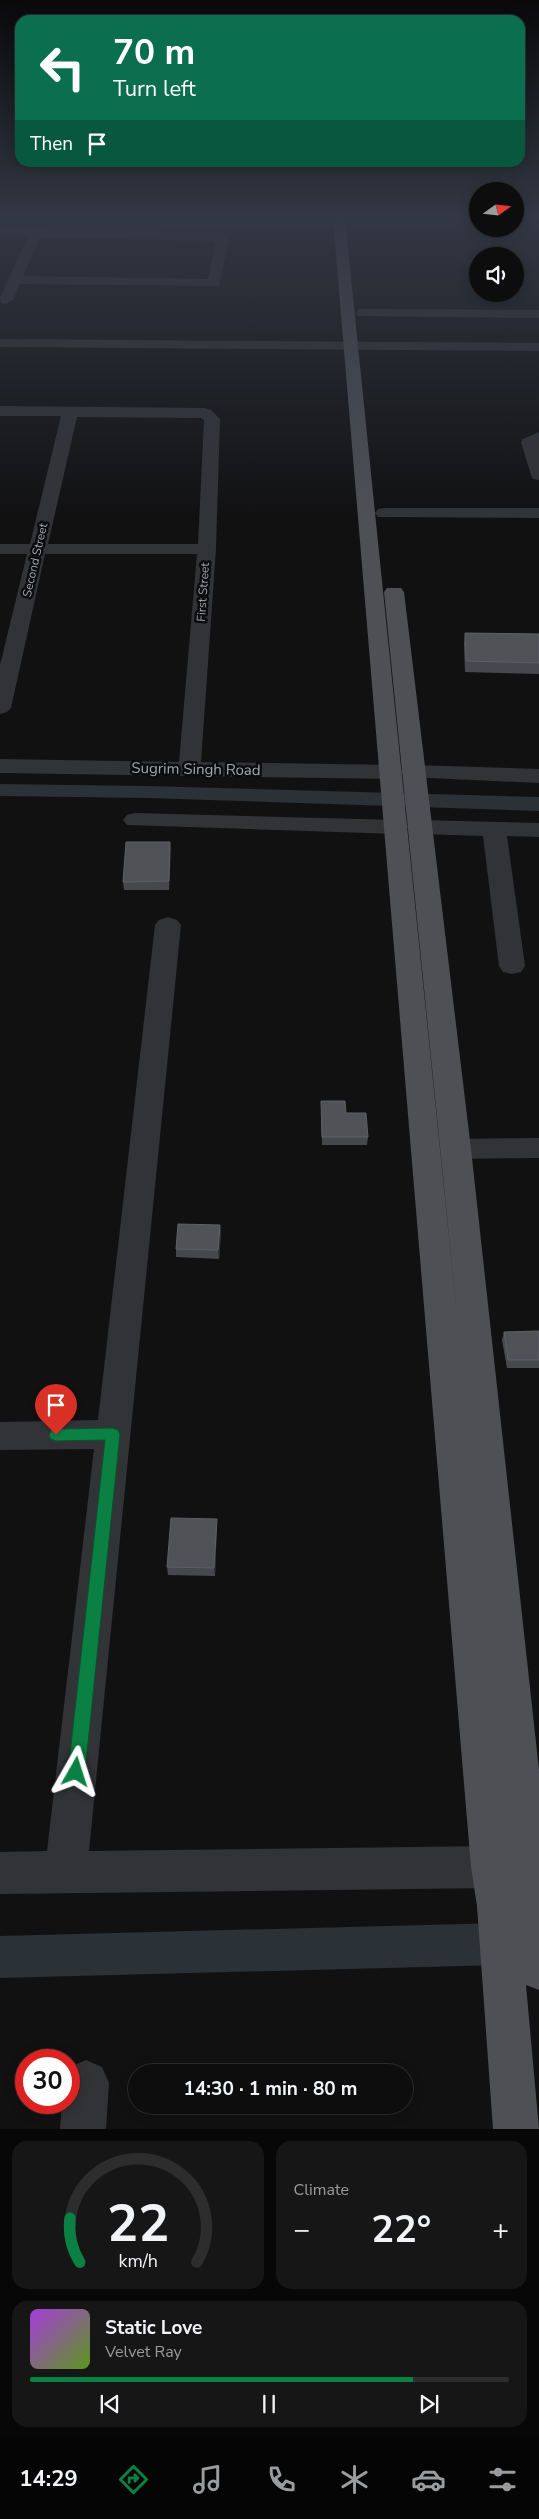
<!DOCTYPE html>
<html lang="en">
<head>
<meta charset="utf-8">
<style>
	body { margin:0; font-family:"Nunito Sans",sans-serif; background:#161617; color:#f1f3f6; height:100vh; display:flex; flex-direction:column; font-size:19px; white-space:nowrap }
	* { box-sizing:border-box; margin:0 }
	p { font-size:16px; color:#9a9c9e }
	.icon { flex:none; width:28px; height:28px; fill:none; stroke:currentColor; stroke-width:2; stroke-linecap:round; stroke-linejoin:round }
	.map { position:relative; height:2129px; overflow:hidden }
	.sheet { display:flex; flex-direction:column; gap:12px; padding:12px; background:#070708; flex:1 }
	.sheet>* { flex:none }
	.hud { position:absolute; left:15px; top:15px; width:510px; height:152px; border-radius:15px; box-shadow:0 2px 12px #0003,0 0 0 1px #2d2d2e; background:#0b6e4f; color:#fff; overflow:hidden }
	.needle { width:32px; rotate:75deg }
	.controls { position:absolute; left:469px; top:182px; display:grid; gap:10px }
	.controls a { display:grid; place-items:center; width:55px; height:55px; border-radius:50%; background:#0d0d0e; box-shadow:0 2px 12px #0003,0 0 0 1px #2d2d2e; font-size:25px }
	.speed { position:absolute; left:15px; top:2049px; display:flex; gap:10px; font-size:25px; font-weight:700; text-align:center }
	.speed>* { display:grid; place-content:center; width:65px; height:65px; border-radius:50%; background:#0d0d0e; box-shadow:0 2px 12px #0003,0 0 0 1px #2d2d2e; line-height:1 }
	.speed .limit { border:8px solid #d22; background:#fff; color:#111 }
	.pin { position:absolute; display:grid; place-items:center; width:42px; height:42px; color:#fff; margin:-51px -21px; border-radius:50% 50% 50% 0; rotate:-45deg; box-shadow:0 0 5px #0007 }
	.pin .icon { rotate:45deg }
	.me { position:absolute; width:55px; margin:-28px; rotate:6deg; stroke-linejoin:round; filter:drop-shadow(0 0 4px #0008) }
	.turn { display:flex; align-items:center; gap:18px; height:105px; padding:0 15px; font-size:22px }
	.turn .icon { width:65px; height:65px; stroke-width:2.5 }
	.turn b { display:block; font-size:35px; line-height:42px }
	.then { display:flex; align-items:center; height:48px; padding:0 15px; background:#0003; gap:10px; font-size:19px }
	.big { font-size:38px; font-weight:700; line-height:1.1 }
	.sheet .tile { flex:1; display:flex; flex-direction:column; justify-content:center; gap:8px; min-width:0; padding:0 18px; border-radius:15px; background:#161617 }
	.sheet .dial { align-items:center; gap:0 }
	.dial svg { height:130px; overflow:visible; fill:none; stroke:#2d2d2e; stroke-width:7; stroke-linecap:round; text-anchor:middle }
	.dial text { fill:#f1f3f6; stroke:none }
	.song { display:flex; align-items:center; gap:15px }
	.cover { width:60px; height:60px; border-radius:8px; background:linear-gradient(135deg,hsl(280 70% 55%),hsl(90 70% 35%)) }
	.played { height:5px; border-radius:2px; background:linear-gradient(90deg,#0b8043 80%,#2d2d2e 80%) }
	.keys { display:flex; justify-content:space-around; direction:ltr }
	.heat { display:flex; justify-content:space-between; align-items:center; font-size:28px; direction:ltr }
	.sheet .tiles { flex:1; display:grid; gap:12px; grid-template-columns:1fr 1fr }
	.tile:last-child { grid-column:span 2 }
	.trip { position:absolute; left:128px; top:2064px; width:285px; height:50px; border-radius:25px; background:#0d0d0e; box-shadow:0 2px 12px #0003,0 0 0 1px #2d2d2e; font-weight:700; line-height:50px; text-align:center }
	.dock { display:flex; height:80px; justify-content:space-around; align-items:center; background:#050506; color:#9a9c9e }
	.dock .icon { width:35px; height:35px }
	.dock .active { color:#0b8043 }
	.dock b { font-size:22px; color:#f1f3f6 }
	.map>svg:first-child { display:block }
</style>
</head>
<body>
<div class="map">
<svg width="539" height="2129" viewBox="0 0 539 2129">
	<rect width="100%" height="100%" fill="#111112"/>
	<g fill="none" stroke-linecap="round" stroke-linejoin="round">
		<!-- canal -->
		<g fill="#2a3137" fill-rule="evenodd">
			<path d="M0,784l147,2 392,11v14l-392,-13 -147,-2z"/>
			<path d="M539,1922v42l-539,14v-42z"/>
		</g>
		<!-- minor -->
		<g fill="#323337" fill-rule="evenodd">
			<path d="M0,228l223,5 6,4 -10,49 -199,-2 -7,16 -7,4 -5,-1 -1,-5 28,-62h-28zM40,237l176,4 -8,38 -185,-3z"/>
			<path d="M363,309l176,1v8l-181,-2 -2,-3 2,-3z"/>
			<path d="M0,339l539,4v8l-539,-4z"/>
			<path d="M0,406l205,2 6,2 9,9 -4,130 -15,213 191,3 8,2 3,5 -3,5 -8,2 -392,-6v-14l179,3 18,-208h-152l-34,154 -4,4 -7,2v-49l27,-111h-27v-10h30l31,-128h-61zM77,417l124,1 3,2 -6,124h-150z"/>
			<path d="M539,432v48l-6,-1 -2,-4 -10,-33 2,-3z"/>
			<path d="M384,508h155v10l-161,-1 -3,-4 3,-4z"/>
			<path d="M415,765l124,4v14l-132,-6 -3,-5 3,-5z"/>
			<path d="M135,813l262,7 8,2 3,5 4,-5 8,-2 119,3v14l-32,-1 18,130 -4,6 -9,2 -9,-2 -4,-6 -16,-130 -63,-2 -8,-2 -4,-5 -3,5 -8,2 -270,-9 -4,-5 4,-5z"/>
			<path d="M168,917l9,3 4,5 -92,926 403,-5 15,6 6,15 -6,15 -15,6 -492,6v-42l47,-1 47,-402 -94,1v-28l98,-2 57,-495 4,-5z"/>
			<path d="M539,1138v20l-83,1 -10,-3 -5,-7 5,-7 10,-3z"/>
			<path d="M86,2060l16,7 7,16 -3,46h-46l2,-27h7v-33l1,-2z"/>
		</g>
		<!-- major -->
		<path fill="#4e5056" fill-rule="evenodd" d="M333,219h12l113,1106 -74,-733 3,-4h14l3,4 67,557 68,621v220l-13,-5 13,144h-46l-16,-223 -6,-39z"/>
	</g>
	<!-- wall -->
	<g fill="#47484d">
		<path d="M465,633l74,1v40l-74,-2 -1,-28z"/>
		<path d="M170,842l-1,48h-45l-1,-8z"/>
		<path d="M321,1101l25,12 22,24 -1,8h-45z"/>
		<path d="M220,1225l1,9 -2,25 -43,-2v-8z"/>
		<path d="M539,1331v37h-32l-5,-28 2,-8z"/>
		<path d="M217,1519l-2,57 -47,-1 -1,-8z"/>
	</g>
	<!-- shaded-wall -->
	<g fill="#2d2e31">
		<path d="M170,842l1,8 -2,40v-9z"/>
		<path d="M220,1225l1,9 -2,25 -1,-9z"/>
		<path d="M217,1519v8l-2,49 -1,-8z"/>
	</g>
	<!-- building -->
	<g fill="#515258" stroke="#5d6066">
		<path d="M465,633l74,1v29l-73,-2z"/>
		<path d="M126,842h44l-1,39 -46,1z"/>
		<path d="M321,1101h24l1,12h20l2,24h-46z"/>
		<path d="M178,1224l42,1 -2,25 -42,-1z"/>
		<path d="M539,1331v29h-31l-4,-28z"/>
		<path d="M171,1518l46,1 -3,49 -47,-1z"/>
	</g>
	<!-- sky -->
	<linearGradient id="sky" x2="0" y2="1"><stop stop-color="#09090a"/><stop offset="0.42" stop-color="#323844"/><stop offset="1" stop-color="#323844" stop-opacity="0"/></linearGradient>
	<rect width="539" height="517" fill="url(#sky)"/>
	<!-- route -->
	<path fill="#0b8043" stroke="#07532c" d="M113,1428l5,2 2,4 -35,338 -3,6 -6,2 -6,-2 -2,-6 37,-332 -49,1 -5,-2 -2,-4 2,-4 5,-2z"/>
	<g text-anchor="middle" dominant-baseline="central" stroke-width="5" stroke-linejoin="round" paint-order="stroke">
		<!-- far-street labels -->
		<g font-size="12" fill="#a2a7b2" stroke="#0c0c0d">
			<text transform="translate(35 560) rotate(-77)">Second Street</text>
			<text transform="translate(203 592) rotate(-86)">First Street</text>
		</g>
		<!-- street labels -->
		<g font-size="15" fill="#a2a7b2" stroke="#0c0c0d">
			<text transform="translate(196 769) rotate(1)">Sugrim Singh Road</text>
		</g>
	</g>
</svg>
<div class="controls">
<a><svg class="needle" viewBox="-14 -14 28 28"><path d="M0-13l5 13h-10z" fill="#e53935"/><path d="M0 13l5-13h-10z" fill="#9a9c9e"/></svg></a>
<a><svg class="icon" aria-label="sound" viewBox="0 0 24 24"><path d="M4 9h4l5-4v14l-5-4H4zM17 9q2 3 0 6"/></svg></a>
</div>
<div class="speed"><div class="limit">30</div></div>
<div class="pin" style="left:56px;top:1435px;background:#d93025"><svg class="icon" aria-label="arrive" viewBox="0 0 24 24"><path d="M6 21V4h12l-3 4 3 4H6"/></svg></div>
<svg class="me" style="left:76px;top:1772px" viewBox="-20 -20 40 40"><path d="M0-17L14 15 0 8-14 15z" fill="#0b8043" stroke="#fff" stroke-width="4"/></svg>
<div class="trip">14:30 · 1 min · 80 m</div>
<div class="hud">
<div class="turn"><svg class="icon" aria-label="left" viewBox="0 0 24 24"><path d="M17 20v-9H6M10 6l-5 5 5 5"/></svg><div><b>70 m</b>Turn left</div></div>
<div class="then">Then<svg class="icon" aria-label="arrive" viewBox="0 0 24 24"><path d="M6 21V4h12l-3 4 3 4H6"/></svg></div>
</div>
</div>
<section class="sheet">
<div class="tiles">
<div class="tile dial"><svg viewBox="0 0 100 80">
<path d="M14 69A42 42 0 1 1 86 69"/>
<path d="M14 69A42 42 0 0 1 8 42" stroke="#0b8043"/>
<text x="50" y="56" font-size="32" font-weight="700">22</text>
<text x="50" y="72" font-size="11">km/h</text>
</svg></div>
<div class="tile"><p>Climate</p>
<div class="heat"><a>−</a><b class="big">22°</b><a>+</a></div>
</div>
<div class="tile">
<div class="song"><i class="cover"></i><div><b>Static Love</b><p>Velvet Ray</p></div></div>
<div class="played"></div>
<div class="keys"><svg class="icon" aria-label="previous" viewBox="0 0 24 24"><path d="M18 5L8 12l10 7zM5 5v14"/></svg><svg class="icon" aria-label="pause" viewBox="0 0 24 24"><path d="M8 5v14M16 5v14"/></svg><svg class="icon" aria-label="next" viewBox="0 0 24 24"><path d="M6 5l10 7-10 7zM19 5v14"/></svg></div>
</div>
</div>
</section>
<nav class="dock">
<b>14:29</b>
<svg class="icon active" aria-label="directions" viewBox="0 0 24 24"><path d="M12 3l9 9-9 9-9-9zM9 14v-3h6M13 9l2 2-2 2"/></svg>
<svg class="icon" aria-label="music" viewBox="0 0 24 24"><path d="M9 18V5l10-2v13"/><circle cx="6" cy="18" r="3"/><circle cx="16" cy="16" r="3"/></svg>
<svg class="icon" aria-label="phone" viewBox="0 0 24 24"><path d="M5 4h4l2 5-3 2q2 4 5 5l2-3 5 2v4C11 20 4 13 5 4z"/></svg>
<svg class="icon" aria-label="climate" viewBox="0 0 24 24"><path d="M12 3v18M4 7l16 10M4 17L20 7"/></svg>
<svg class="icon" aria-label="car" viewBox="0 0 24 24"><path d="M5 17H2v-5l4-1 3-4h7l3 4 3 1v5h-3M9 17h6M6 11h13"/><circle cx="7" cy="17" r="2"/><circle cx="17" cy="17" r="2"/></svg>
<svg class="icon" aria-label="filters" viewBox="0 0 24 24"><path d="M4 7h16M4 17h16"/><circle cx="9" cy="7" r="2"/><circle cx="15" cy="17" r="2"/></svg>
</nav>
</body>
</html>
